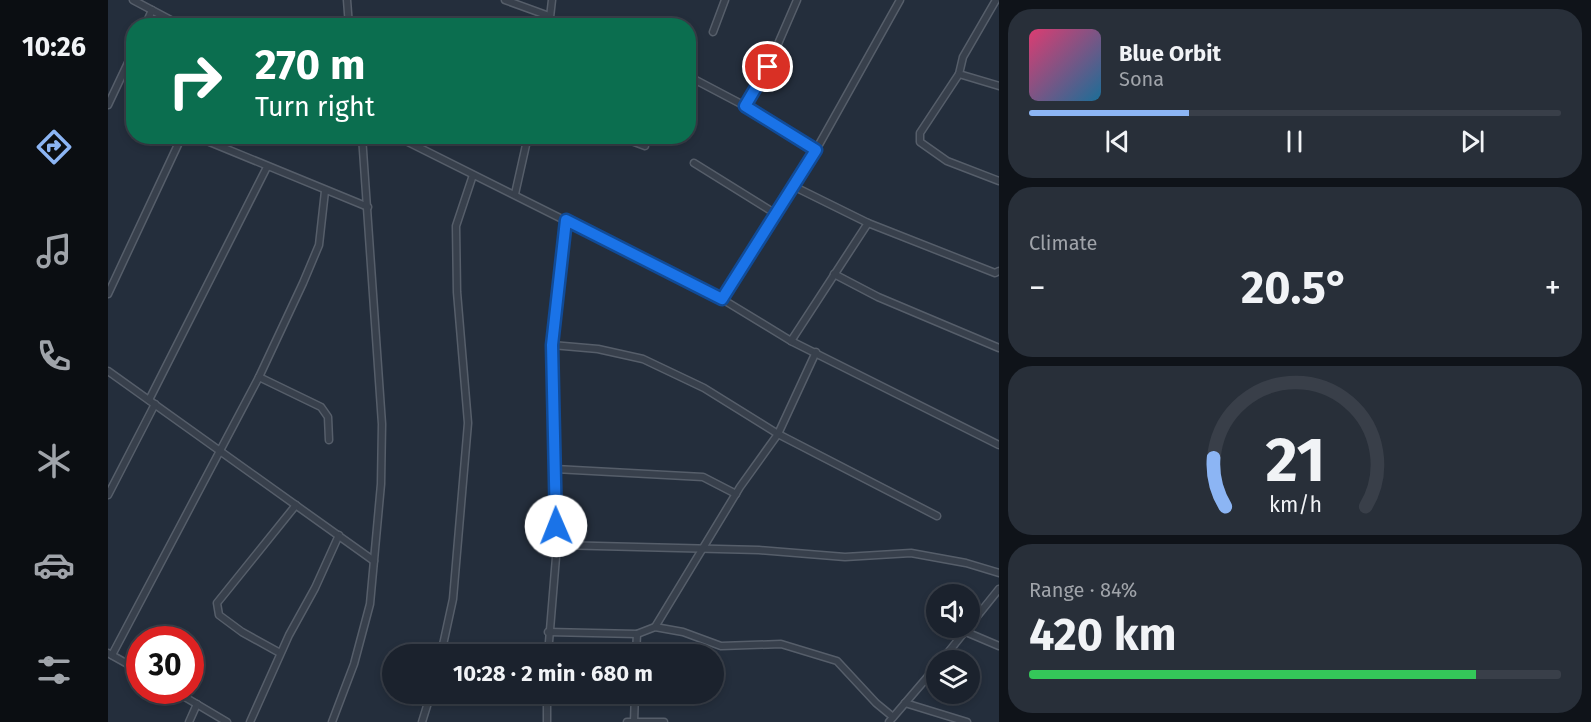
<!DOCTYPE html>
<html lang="en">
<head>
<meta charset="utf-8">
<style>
	body { margin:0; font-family:"Fira Sans",sans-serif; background:#282f39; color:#f1f3f6; height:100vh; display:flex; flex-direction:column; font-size:22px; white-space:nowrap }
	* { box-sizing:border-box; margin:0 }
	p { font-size:20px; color:#a0a4aa }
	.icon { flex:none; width:33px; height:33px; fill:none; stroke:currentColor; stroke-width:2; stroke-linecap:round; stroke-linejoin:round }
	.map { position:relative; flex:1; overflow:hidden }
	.sheet { display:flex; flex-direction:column; gap:9px; padding:9px; background:#0f1319; width:592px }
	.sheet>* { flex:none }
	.top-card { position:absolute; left:18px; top:18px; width:570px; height:126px; border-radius:24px; box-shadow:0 3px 9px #0003,0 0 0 2px #393f49; background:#0b6e4f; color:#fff; overflow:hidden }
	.tools { position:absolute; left:818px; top:584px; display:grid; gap:12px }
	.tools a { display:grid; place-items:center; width:54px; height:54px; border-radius:50%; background:#1b222d; box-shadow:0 3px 9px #0003,0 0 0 2px #393f49; font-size:30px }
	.speed { position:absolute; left:18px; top:626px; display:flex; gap:12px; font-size:30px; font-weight:700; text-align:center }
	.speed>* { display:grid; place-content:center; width:78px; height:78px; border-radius:50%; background:#1b222d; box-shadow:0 3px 9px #0003,0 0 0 2px #393f49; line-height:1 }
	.speed .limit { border:9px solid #d22; background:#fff; color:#111 }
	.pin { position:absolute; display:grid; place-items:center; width:51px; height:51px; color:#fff; margin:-26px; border:3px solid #fff; border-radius:50%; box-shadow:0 2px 6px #0007 }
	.me { position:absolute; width:66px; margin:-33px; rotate:359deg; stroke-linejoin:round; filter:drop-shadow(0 0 4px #0008) }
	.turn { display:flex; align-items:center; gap:21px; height:126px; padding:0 30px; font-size:27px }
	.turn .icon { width:78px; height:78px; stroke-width:2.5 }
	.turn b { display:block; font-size:42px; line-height:51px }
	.big { font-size:45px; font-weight:700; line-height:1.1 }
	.sheet .tile { flex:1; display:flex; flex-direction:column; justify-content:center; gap:9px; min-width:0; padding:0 21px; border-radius:24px; background:#282f39 }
	.sheet .dial { align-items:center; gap:0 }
	.dial svg { height:156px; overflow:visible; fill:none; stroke:#393f49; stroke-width:7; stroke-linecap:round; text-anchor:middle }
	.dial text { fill:#f1f3f6; stroke:none }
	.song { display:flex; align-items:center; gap:18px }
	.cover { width:72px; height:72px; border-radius:9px; background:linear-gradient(135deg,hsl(340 70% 55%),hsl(200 70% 35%)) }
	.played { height:6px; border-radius:3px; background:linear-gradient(90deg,#8cb5f4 30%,#393f49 30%) }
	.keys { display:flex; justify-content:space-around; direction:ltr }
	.heat { display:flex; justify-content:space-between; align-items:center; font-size:33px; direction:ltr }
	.charge { height:9px; border-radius:4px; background:linear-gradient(90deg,#34c759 84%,#393f49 0) }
	.trip { position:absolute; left:274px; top:644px; width:342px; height:60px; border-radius:30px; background:#1b222d; box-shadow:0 3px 9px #0003,0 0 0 2px #393f49; font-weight:700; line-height:60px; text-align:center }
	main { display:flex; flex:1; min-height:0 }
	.tabs { display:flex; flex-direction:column; width:108px; justify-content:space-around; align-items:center; background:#0b0e12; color:#a0a4aa }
	.tabs .icon { width:42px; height:42px }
	.tabs .on { color:#8cb5f4 }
	.tabs b { font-size:27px; color:#f1f3f6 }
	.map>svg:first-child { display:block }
</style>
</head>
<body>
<main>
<nav class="tabs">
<b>10:26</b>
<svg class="icon on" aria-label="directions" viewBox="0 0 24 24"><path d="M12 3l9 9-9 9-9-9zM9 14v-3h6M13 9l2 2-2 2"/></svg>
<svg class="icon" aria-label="music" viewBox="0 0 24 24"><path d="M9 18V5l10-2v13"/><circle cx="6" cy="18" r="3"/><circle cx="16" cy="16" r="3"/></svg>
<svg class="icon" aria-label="phone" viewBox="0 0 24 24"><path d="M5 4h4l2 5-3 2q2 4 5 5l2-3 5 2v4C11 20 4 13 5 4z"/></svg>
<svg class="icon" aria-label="climate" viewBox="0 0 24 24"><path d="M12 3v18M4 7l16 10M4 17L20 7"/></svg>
<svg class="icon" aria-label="car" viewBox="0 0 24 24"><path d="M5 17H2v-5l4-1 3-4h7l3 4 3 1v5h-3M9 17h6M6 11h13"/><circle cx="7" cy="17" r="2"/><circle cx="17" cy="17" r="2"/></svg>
<svg class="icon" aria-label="filters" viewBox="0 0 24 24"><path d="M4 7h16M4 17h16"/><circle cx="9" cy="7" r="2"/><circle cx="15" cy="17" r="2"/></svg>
</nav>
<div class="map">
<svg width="891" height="722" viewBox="0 0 891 722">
	<rect width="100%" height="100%" fill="#242e3c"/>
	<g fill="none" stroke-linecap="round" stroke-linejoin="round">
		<defs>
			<g id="street">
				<path d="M25,0l49,26"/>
				<path d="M239,0l2,26"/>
				<path d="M397,0l44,16"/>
				<path d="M888,0l-33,57 -4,17 40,12"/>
				<path d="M37,26l7,-16"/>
				<path d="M441,26l3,-26"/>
				<path d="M605,32l12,-32"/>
				<path d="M851,74l-39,59v9l27,19 52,20"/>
				<path d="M580,76l57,30 71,44"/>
				<path d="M0,105l26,-55"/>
				<path d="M637,106l23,-39 29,-67"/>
				<path d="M87,136l173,71"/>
				<path d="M288,136l326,163 69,42 208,104"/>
				<path d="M510,136l27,10"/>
				<path d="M586,163l82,51"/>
				<path d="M685,186l75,37 127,50 4,-2"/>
				<path d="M407,194l13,-58"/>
				<path d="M726,274l44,23 121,51"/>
				<path d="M0,294l74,-158"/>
				<path d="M614,299l94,-149 84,-150"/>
				<path d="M683,341l77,-118"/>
				<path d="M444,345l46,4 45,10 61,29 74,46 159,82"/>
				<path d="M0,371l266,190"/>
				<path d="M151,377l62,30 7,10 1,23"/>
				<path d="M41,400l118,-233"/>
				<path d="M447,469l148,8 33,17"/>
				<path d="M0,495l47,-91"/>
				<path d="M449,545l202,5 86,7 66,-4 55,10 33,10"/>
				<path d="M547,627l85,-140 38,-53 38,-82"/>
				<path d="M440,632l89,2 18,-7 28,5 38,14 60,-2 56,17 39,42 17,14"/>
				<path d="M858,632l33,14"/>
				<path d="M0,653l32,18"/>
				<path d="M172,653l-38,-21 -23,-17 -2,-12 79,-98"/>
				<path d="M333,654l12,-55 15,-176 -11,-131 -1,-66 17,-51"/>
				<path d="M440,654l9,-109 -5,-200 14,-124"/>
				<path d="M528,654l1,-20"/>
				<path d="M4,655l147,-278 44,-94 16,-38 6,-54"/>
				<path d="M834,660l57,-71"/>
				<path d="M65,690l54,32"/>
				<path d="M797,703l62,19"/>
				<path d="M81,722l8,-18"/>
				<path d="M142,722l39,-87 26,-47 24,-53"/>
				<path d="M224,722l22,-58 16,-60 11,-120 1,-60 -20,-288"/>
				<path d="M314,722l9,-29"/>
				<path d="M439,722v-29"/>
				<path d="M519,722h37"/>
				<path d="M526,722l1,-29"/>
				<path d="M781,722l47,-55"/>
			</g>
		</defs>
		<!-- street casing -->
		<use href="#street" stroke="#565e6a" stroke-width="9"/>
		<!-- street -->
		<use href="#street" stroke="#38404c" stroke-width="6"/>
	</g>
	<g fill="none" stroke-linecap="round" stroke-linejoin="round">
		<defs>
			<path id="route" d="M448,526l-4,-181 14,-125 156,79 94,-149 -71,-44 23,-39"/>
		</defs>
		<!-- route casing -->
		<use href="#route" stroke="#114b97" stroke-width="15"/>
		<!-- route -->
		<use href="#route" stroke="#1a73e8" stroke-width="10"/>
	</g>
</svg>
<div class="tools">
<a><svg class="icon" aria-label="sound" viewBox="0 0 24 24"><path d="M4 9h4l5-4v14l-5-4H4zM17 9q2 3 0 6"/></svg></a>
<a><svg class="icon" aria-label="layers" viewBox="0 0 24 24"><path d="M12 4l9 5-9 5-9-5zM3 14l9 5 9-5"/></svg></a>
</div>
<div class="speed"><div class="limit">30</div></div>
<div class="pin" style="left:660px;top:67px;background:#d93025"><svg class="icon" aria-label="arrive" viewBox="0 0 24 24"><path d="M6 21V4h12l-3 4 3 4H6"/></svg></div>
<svg class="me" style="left:448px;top:526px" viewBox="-20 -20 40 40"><circle r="19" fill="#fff"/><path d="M0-13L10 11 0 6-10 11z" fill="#1a73e8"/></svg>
<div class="trip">10:28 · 2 min · 680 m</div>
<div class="top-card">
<div class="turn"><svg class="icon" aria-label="right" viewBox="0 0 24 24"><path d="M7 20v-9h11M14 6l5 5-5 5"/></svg><div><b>270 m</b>Turn right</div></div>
</div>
</div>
<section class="sheet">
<div class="tile">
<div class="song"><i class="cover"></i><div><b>Blue Orbit</b><p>Sona</p></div></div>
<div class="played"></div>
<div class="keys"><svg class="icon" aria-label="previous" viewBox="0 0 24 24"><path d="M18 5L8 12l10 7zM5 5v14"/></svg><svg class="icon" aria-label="pause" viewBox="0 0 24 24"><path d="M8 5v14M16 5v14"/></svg><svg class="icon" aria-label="next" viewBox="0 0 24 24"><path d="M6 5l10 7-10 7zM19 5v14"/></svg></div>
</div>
<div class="tile"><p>Climate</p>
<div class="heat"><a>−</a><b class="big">20.5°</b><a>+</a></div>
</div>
<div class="tile dial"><svg viewBox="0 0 100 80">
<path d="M14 69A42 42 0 1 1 86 69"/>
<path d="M14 69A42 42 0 0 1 8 44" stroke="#8cb5f4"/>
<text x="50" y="56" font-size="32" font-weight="700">21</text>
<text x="50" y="72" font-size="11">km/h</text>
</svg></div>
<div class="tile"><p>Range · 84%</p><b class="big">420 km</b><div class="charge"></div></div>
</section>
</main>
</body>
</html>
